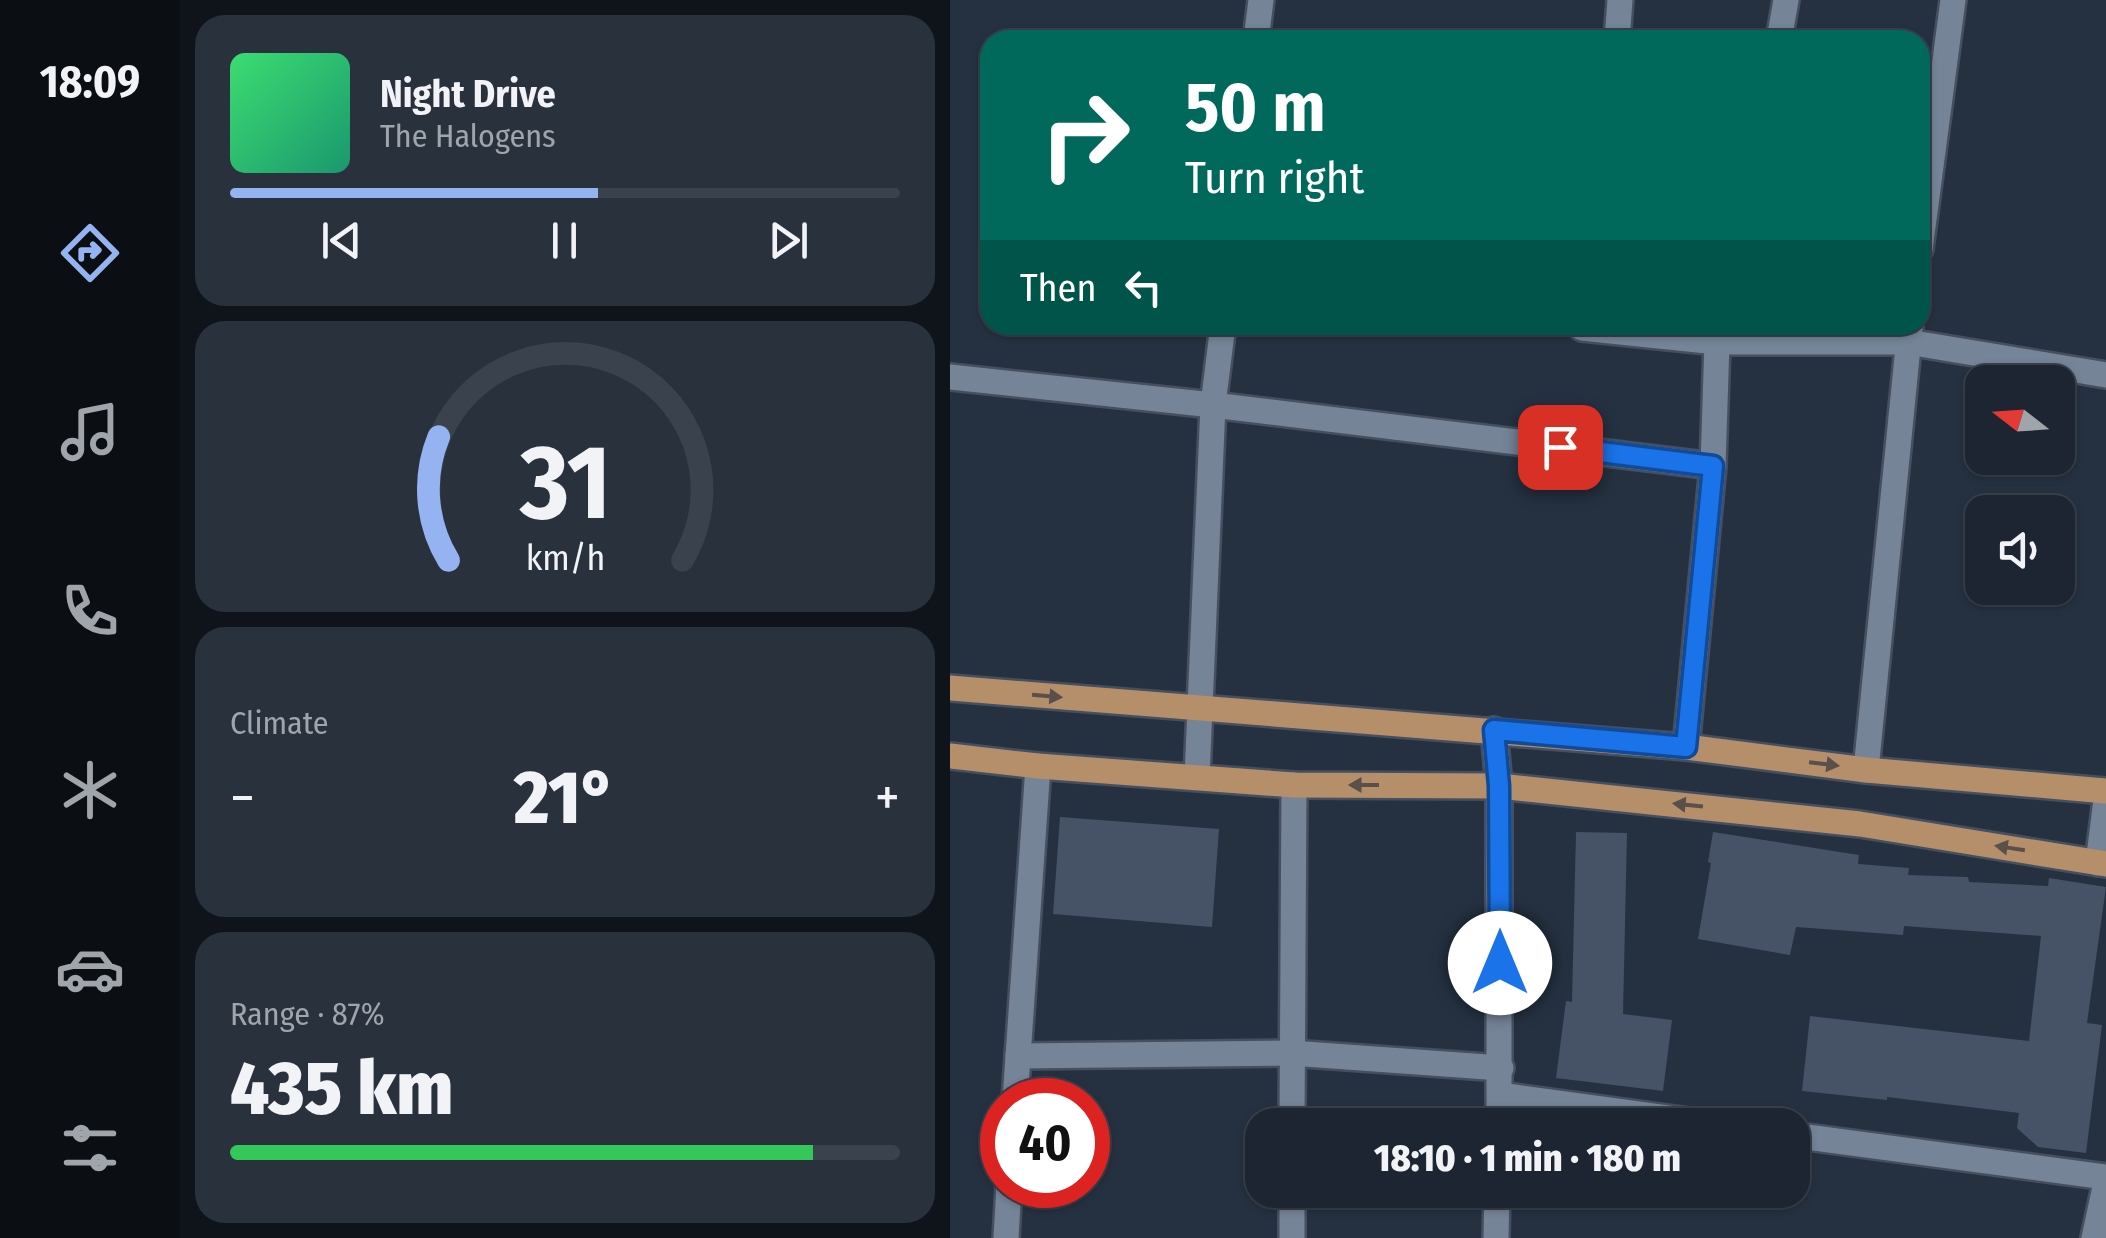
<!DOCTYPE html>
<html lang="en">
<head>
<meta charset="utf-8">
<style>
	body { margin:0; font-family:"Fira Sans Condensed",sans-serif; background:#29313d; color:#f1f3f6; height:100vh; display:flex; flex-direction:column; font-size:38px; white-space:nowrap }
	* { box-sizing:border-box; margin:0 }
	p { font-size:32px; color:#a0a5ab }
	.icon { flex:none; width:55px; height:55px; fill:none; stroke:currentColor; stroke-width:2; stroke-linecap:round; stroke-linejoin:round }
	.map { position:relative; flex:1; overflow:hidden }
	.drawer { display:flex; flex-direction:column; gap:15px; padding:15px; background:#0f141b; width:770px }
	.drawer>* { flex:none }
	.guide { position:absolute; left:30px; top:30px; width:950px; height:305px; border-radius:30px; box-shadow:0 2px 8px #0004,0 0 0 2px #3a424d; background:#00695c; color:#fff; overflow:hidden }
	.needle { width:65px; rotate:287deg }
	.controls { position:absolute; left:1015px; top:365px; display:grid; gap:20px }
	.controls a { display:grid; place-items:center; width:110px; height:110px; border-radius:20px; background:#1c2531; box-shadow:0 2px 8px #0004,0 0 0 2px #3a424d; font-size:50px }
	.speed { position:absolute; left:30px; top:1078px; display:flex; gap:20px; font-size:50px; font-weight:700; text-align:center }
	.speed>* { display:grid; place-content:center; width:130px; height:130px; border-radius:50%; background:#1c2531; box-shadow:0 2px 8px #0004,0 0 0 2px #3a424d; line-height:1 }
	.speed .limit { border:15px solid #d22; background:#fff; color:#111 }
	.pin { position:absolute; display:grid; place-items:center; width:85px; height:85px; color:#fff; margin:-42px; border-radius:20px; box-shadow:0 5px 15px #0006 }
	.me { position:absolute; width:110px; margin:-55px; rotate:0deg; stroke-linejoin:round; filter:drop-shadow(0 0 8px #0008) }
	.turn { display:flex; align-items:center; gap:35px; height:210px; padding:0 40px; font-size:45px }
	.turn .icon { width:130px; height:130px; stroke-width:2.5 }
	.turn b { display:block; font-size:70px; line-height:85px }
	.then { display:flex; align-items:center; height:95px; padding:0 40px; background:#0003; gap:20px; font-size:38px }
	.big { font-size:75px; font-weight:800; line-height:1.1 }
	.drawer .widget { flex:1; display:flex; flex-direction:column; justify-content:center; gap:15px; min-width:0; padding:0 35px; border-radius:30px; background:#29313d }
	.drawer .dial { align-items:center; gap:0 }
	.dial svg { height:260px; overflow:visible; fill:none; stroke:#3a424d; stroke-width:7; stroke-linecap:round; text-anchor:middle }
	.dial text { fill:#f1f3f6; stroke:none }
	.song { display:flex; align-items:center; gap:30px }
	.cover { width:120px; height:120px; border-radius:15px; background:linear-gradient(135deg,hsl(140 70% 55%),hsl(160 70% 35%)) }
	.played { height:10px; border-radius:5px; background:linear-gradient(90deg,#95b2f1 55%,#3a424d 55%) }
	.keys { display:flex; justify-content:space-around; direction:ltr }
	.heat { display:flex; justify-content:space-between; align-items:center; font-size:55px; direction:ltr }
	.charge { height:15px; border-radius:8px; background:linear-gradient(90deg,#34c759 87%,#3a424d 0) }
	.trip { position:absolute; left:295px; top:1108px; width:565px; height:100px; border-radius:30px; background:#1c2531; box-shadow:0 2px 8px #0004,0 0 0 2px #3a424d; font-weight:800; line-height:100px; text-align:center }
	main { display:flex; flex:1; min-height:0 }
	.menu { display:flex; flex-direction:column; width:180px; justify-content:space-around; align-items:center; background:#0b0f14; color:#a0a5ab }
	.menu .icon { width:70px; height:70px }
	.menu .on { color:#95b2f1 }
	.menu b { font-size:45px; color:#f1f3f6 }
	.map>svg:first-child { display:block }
</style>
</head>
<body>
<main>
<nav class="menu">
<b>18:09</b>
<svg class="icon on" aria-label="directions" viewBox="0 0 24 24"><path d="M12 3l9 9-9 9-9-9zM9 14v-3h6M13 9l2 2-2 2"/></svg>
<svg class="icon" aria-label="music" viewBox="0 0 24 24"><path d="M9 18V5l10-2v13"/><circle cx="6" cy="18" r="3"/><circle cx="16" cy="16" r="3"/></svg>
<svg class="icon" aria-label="phone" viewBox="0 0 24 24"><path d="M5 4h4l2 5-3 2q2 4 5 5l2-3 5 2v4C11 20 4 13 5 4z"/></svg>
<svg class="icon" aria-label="climate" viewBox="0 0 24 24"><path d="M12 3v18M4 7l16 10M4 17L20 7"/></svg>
<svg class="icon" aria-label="car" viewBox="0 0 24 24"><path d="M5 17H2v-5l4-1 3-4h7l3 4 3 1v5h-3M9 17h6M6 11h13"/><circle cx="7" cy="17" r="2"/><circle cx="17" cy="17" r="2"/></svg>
<svg class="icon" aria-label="filters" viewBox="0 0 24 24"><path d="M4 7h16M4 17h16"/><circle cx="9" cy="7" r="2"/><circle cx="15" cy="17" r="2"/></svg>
</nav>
<section class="drawer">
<div class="widget">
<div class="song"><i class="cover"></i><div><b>Night Drive</b><p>The Halogens</p></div></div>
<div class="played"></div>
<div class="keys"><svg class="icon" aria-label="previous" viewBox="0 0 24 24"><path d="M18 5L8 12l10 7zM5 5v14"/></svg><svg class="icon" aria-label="pause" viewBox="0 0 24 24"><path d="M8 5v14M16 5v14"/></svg><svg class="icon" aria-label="next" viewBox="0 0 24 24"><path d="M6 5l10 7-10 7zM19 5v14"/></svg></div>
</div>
<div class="widget dial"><svg viewBox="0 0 100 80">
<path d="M14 69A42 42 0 1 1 86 69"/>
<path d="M14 69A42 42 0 0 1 11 31" stroke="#95b2f1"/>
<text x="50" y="56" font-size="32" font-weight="700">31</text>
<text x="50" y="72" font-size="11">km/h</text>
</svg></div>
<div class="widget"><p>Climate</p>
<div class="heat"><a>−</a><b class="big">21°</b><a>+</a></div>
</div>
<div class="widget"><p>Range · 87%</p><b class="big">435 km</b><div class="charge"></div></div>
</section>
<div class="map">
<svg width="1156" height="1238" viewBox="0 0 1156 1238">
	<rect width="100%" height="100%" fill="#253141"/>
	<!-- building -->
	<g fill="#465366">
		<path d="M110,817l159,12 -7,98 -159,-13z"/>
		<path d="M626,832l51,1 -4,181 49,6 -9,71 -107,-13 10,-77 6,1z"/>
		<path d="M763,832l146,23 -1,9 51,4 -1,7 60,2 1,5 79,4 1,-8 57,9 -19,136 15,2 -16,128 -48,-6 -21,-19 2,-15 -132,-16v3l-85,-9 8,-75 219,25 12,-105 -137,-10 -1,9 -107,-8 -6,28 -92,-16 13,-76 -3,-1z"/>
	</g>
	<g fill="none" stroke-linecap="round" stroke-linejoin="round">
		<defs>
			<g id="minor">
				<path d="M306,40l5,-40"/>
				<path d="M667,40l3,-40"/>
				<path d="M829,40l7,-40"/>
				<path d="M970,249l33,-249"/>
				<path d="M633,325l-1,3 135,14h191l198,33"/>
				<path d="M0,377l263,28 500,61"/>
				<path d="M544,730l5,56v339"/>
				<path d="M736,747l27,-281 4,-124"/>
				<path d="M916,770l44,-443"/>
				<path d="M247,777l16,-372 10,-80"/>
				<path d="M1148,863l8,-63"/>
				<path d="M68,1056l273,-3 210,15"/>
				<path d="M550,1095l219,30"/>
				<path d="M65,1100l23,-334"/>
				<path d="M342,1125l2,-340"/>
				<path d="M842,1135l314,42"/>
				<path d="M342,1190v48"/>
				<path d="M56,1238l3,-53"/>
				<path d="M546,1238l1,-48"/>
				<path d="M1144,1238l12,-56"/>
			</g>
			<g id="major">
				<path d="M0,688l736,59 180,23 240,21"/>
				<path d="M0,756l88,10 256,19 205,1 361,38 246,40"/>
			</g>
		</defs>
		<!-- minor casing -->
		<use href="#minor" stroke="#454f5e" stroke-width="30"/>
		<!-- major casing -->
		<use href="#major" stroke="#454f5e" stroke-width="30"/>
		<!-- minor -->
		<use href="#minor" stroke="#758497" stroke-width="25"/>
		<!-- major -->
		<use href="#major" stroke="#b58e6a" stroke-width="25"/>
	</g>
	<!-- one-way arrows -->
	<defs><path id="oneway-solid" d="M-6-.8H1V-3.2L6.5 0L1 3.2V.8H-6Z" transform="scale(2.5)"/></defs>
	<g fill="#59504b">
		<use href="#oneway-solid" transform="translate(97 696) rotate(5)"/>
		<use href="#oneway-solid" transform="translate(874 764) rotate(7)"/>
		<use href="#oneway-solid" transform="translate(414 785) rotate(-180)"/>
		<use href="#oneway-solid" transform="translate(738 805) rotate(-174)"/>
		<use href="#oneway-solid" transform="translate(1060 848) rotate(-171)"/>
	</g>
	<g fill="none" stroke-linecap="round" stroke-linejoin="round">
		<defs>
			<path id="route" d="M550,963l-1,-177 -5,-56 192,17 27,-281 -153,-19"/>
		</defs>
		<!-- route casing -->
		<use href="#route" stroke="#114b97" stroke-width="25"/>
		<!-- route -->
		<use href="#route" stroke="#1a73e8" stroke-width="18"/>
	</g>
</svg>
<div class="controls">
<a><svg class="needle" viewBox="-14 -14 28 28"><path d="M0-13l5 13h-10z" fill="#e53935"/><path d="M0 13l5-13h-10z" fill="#a0a5ab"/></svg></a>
<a><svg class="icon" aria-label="sound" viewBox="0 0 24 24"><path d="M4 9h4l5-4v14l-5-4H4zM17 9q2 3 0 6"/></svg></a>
</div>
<div class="speed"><div class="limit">40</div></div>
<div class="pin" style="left:610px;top:447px;background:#d93025"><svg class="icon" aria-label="arrive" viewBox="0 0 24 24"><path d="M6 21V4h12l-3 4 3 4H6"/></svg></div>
<svg class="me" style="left:550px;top:963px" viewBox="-20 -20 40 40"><circle r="19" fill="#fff"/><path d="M0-13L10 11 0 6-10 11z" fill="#1a73e8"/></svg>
<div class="trip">18:10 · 1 min · 180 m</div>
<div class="guide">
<div class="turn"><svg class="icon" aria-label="right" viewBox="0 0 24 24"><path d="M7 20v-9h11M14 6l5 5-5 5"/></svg><div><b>50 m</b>Turn right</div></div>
<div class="then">Then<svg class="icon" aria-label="left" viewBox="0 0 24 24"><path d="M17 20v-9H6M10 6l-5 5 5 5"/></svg></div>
</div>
</div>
</main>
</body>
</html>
